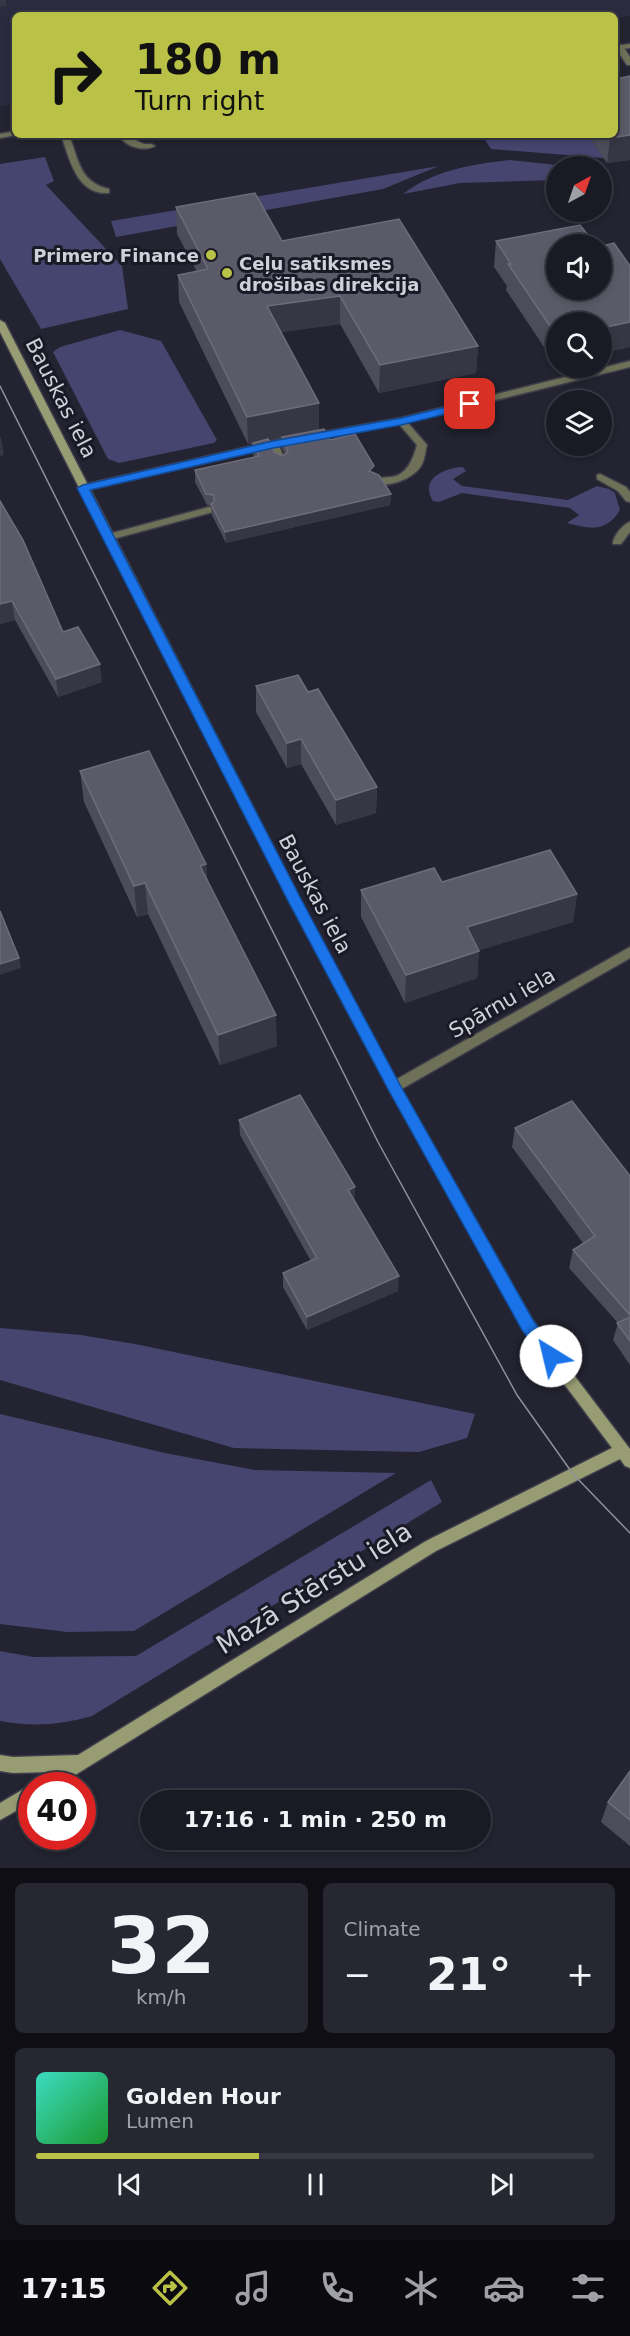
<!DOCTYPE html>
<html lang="en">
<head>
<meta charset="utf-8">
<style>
	body { margin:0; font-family:"DejaVu Sans",sans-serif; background:#272732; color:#f1f3f6; height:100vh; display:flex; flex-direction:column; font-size:22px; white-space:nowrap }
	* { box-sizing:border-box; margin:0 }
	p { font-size:20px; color:#9fa1a7 }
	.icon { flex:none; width:33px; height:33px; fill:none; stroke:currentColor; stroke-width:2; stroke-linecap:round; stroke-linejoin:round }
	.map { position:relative; height:1868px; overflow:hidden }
	.sheet { display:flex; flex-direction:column; gap:15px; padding:15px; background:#0e0e14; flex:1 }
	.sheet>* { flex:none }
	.top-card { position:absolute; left:12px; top:12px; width:606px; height:126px; border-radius:9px; box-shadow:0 3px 9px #0003,0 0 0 2px #383842; background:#b9c146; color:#111; overflow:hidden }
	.needle { width:39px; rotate:40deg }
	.controls { position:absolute; left:546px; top:156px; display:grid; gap:12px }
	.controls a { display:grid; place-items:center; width:66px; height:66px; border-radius:50%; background:#1a1a25; box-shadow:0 3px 9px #0003,0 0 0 2px #383842; font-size:30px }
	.speed { position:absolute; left:18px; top:1772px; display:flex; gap:12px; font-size:30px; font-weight:700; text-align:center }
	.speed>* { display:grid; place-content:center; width:78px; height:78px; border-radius:50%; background:#1a1a25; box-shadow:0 3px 9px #0003,0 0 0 2px #383842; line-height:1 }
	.speed .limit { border:9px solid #d22; background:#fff; color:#111 }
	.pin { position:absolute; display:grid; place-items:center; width:51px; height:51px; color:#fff; margin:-26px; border-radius:12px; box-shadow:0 3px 9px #0006 }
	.me { position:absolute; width:66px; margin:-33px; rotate:324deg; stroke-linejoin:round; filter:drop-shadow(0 0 4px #0008) }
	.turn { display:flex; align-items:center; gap:21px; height:126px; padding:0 24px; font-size:27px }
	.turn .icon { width:78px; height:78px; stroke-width:2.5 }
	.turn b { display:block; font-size:42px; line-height:51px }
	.big { font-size:45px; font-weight:800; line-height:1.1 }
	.sheet .card { flex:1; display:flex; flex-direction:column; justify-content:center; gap:9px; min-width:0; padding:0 21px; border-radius:9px; background:#272732 }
	.sheet .dial { align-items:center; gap:0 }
	.dial b { font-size:78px; line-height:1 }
	.song { display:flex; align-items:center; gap:18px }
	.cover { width:72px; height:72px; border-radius:9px; background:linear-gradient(135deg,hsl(170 70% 55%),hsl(130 70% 35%)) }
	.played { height:6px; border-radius:3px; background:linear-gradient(90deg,#b9c146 40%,#383842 40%) }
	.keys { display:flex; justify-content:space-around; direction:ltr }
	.heat { display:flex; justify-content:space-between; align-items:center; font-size:33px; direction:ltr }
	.sheet .tiles { flex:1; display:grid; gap:15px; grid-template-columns:1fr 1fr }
	.card:last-child { grid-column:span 2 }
	.trip { position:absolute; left:140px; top:1790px; width:351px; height:60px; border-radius:30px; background:#1a1a25; box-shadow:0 3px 9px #0003,0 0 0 2px #383842; font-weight:800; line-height:60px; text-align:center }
	.tab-bar { display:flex; height:96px; justify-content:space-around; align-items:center; background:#0a0a0f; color:#9fa1a7 }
	.tab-bar .icon { width:42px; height:42px }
	.tab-bar .current { color:#b9c146 }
	.tab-bar b { font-size:27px; color:#f1f3f6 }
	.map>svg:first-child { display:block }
</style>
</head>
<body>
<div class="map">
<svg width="630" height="1868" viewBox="0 0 630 1868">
	<rect width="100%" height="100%" fill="#232331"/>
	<!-- built -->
	<path fill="#2b2b3f" d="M0,0h630v16l-15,2v-3h-600v89l-15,2z"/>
	<!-- green -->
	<g fill="#46456f">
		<path d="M482,135h106l16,23 -113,-9z"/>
		<path d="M45,157l9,24 -8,4 76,81 6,43 -87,20 -41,-70v-95z"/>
		<path d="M510,160l56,6h-10v14l-96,3 -57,11c31,-24 70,-30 107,-34z"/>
		<path d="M439,166l-56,23 -267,48 -5,-16z"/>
		<path d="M120,330l41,11 56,99 -3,3 -95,20 -11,-4 -55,-107 7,-5z"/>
		<path d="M463,467l3,4 -13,8 9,7 106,14 29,-14 12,3 6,4 5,17c-14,23 -30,19 -53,13l12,-8 -9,-7 -108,-15 -23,9 -6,-1c-14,-22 11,-33 30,-34z"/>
		<path d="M0,1328l81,7 54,9 340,70 -8,24 -48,14 -185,-4 -234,-68z"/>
		<path d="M0,1414l165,39 90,17 141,3 -262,158 -67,1 -67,-8z"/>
		<path d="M431,1480l11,22 -350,214c-32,9 -60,11 -92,5v-70l33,6 103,-1z"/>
	</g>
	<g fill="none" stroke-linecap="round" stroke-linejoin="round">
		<defs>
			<g id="lane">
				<path d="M616,45h6l8,12v8h-3l-12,-18z"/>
				<path d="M61,135h8c10,25 10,47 40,54v4c-33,2 -39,-34 -48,-58z"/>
				<path d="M119,135h8l1,2 16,7h7l4,2c-11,6 -30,1 -36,-11z"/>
				<path d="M630,361v6l-223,55 20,23c-2,6 -2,14 -5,19 -6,14 -38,27 -51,17 6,-4 12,-3 19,-4 17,-1 23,-18 27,-32l-18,-21 -120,22 7,16 -5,3 -5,-3 -6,-14 -187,43 -5,-3 5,-3 190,-44 128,-23z"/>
				<path d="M600,474l26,13 4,5v10l-4,-1 -8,-10 -21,-12v-4z"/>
				<path d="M209,507l4,1v4l-104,28 -5,-3 1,-2z"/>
				<path d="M630,522v10l-9,12h-8c-1,-6 10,-20 17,-22z"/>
			</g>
			<g id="street">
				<path d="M630,44v4l-15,2v-4z"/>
				<path d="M15,131v4h2l-17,3v-4z"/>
				<path d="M630,947v11l-232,133 -4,1 -4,-1 -2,-4 2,-4z"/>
			</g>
			<g id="secondary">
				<path d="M0,320l5,3 295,576 98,184 135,238 97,128v19l-5,-2 -5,-7 -184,92 -377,234h-23l2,-6 13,-7 -38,1 -13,-2v-16l13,2 65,-2 348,-214 186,-93 -89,-119 -133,-238 -102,-192 -288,-567z"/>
				<path d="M32,1784l2,1h-2v17l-32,18v-17z"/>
			</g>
		</defs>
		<!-- lane casing -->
		<use href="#lane" stroke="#3f3f4c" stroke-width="3"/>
		<!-- street casing -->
		<use href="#street" stroke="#3f3f4c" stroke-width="3"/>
		<!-- secondary casing -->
		<use href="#secondary" stroke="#3f3f4c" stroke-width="3"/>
		<!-- lane -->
		<use href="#lane" fill="#6e7158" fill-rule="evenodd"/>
		<!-- street -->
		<use href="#street" fill="#6e7158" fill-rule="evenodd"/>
		<!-- secondary -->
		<use href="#secondary" fill="#979c73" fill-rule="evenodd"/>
		<!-- tram -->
		<path stroke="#90909b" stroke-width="1.5" d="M0,386l378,756 139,253 56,79 57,59"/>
	</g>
	<!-- wall -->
	<g fill="#4c4c5b" fill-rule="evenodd">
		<path d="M630,76v84l-23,3 -19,-28h27z"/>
		<path d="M176,207l106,34 196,105 -2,27 -97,20 -39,-69 -59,8 38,98 11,10 43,33 18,21 -1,11 -164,38 -14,-28 -1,-9 -4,-1 -12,-23v-12l59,-13 -1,-3v-10h-5l-69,-142 -1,-27 19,-3 -20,-38zM282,438v10l3,6 -3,2 -8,-4 -5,-12z"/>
		<path d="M496,241l60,3 74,103 -28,6v-31h-46v40h-2l-48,-72 1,-4 -13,-19z"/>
		<path d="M0,501l63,131 39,50 -44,15 -43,-77 -15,4z"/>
		<path d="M256,686l52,6 69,95 -1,26 -40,12 -35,-61 -14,4 -31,-56z"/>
		<path d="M80,771l126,93 1,14 70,168 -57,19 -72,-151 -11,3 -53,-115z"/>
		<path d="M442,882l135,12 -4,28 -94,28 -2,28 -72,25 -44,-86v-27z"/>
		<path d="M239,1120l116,67 -1,14 44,90 -91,39 -24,-43v-14l28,-12 -71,-126z"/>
		<path d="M515,1128l115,48v189l-17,-25 5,-17 -49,-55 4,-18 10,-7 -71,-96z"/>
		<path d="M630,1771v75l-29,-24 7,-20z"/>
	</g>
	<!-- shaded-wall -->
	<g fill="#363644">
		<path d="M0,0h6v6l-6,1z"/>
		<path d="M630,135v25l-23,3 3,-25z"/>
		<path d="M340,296v28l-72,10 -1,-28z"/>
		<path d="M630,322v25l-28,6v-25z"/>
		<path d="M556,342v20h-2z"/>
		<path d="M478,346l-2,27 -97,20 1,-28z"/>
		<path d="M319,403v27l-71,14 -1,-27z"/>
		<path d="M0,437h1l3,18 -4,1z"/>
		<path d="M391,494l-1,11 -164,38 -1,-11z"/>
		<path d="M12,601l3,19 -15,4v-20z"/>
		<path d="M100,664l2,18 -44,15 -2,-18z"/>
		<path d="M301,739v25l-14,4v-25z"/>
		<path d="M377,787l-1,26 -40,12v-25z"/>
		<path d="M206,864l2,31 -8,-29z"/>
		<path d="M145,883l3,31 -11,3 -3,-31z"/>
		<path d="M577,894l-4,28 -109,33 3,-28z"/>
		<path d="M479,951l-2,27 -72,25 1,-28z"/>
		<path d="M19,958l2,10 -21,7v-11z"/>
		<path d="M276,1015l1,31 -57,19 -2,-30z"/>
		<path d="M355,1187l-1,14 -6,-11z"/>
		<path d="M399,1276l-1,15 -91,39v-13z"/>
	</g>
	<!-- building -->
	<g fill="#5a5a68" stroke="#6d6d7a" stroke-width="1.5">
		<path d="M630,76v59l-20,3 -2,-3h7v-56z"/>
		<path d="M255,193l27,48 117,-22 79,127 -98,19 -40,-69 -73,10 52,97 -72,14 -69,-142 30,-6 -32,-62z"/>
		<path d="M580,225l15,19h-39v46h46v-44l12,-3 16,23v56l-28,6v-6h-46v13l-48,-71h3l-15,-23z"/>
		<path d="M324,429l6,11 25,-6 19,32 -5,5 10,4 12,19 -166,38 -14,-28 3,-2v-7l-8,-1 -11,-24 64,-14 -6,-13 15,-4 6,13 8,4 6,-4 -6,-15z"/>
		<path d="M0,501l23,39 40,92 15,-5 22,37 -44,15 -44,-78 -12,3z"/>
		<path d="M298,675l10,17 10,-3 59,98 -41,13 -35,-61 -14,4 -31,-57z"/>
		<path d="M149,751l57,113 -6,2 76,149 -58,20 -73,-152 -11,3 -54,-115z"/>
		<path d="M550,850l27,44 -110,33 12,24 -73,24 -45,-85 73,-22 8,14z"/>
		<path d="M0,911l19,47 -19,6z"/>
		<path d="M300,1095l55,92 -7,3 51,86 -92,41 -24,-44 34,-15 -78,-138z"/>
		<path d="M572,1101l58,75v139l-57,-65 22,-14 -80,-108z"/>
		<path d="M630,1317v24l-13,-18z"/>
		<path d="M630,1771v49l-22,-18z"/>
	</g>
	<!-- route -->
	<path fill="#1a73e8" stroke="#114b97" stroke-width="1.5" d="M470,401l5,3 -1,3 -73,18 -128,23 -183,42 211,409 98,184 134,237 23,31 3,5 -3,5 -5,2 -6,-2 -23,-31 -133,-239 -102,-192 -210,-411 6,-3 190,-44 128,-23z"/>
	<!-- markers -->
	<g fill="#b9c146" stroke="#1a1a27" stroke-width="2">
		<circle cx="211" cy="255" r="6"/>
		<circle cx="227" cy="273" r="6"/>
	</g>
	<g text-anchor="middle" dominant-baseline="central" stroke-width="6" stroke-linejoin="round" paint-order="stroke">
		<!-- far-poi labels -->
		<g font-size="18" font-weight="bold" fill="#d0d0d9" stroke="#1a1a27" text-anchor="end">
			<text x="199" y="255">Primero Finance</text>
			<text x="239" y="263" text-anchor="start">Ceļu satiksmes<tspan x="239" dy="21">drošības direkcija</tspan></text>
		</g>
		<!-- street labels -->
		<g font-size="21" fill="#d0d0d9" stroke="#1a1a27">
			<text transform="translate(61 398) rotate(63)">Bauskas iela</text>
			<text transform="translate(315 894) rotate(62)">Bauskas iela</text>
			<text transform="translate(502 1003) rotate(-30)">Spārnu iela</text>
		</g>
		<!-- near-street labels -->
		<g font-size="26" fill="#d0d0d9" stroke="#1a1a27">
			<text transform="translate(314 1588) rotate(-32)">Mazā Stērstu iela</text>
		</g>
	</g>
</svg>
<div class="controls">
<a><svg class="needle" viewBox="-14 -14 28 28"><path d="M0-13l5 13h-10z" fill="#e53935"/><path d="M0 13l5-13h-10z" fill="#9fa1a7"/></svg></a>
<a><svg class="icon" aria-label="sound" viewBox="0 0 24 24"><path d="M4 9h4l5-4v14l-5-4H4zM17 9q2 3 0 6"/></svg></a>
<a><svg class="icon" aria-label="search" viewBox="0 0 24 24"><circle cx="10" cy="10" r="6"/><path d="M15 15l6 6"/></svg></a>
<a><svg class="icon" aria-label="layers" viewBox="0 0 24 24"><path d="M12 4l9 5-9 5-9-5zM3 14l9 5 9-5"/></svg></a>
</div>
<div class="speed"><div class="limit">40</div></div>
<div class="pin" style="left:470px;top:404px;background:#d93025"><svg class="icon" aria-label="arrive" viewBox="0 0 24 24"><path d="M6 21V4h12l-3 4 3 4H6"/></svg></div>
<svg class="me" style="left:551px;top:1356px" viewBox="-20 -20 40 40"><circle r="19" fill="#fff"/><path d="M0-13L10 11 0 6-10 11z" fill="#1a73e8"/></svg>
<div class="trip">17:16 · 1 min · 250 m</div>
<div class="top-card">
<div class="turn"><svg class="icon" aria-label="right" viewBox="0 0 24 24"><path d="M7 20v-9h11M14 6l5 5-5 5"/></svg><div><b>180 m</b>Turn right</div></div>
</div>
</div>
<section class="sheet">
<div class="tiles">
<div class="card dial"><b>32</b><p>km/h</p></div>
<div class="card"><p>Climate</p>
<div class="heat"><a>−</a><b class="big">21°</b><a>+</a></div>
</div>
<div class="card">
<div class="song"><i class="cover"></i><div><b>Golden Hour</b><p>Lumen</p></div></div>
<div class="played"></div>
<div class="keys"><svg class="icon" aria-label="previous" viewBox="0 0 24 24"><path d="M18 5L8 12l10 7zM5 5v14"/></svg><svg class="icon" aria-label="pause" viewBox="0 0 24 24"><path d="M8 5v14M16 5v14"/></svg><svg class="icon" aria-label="next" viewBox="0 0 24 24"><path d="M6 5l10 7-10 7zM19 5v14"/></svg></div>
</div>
</div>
</section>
<nav class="tab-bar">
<b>17:15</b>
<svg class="icon current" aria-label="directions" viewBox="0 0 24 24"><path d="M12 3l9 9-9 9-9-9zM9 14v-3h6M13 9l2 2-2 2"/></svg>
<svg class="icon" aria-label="music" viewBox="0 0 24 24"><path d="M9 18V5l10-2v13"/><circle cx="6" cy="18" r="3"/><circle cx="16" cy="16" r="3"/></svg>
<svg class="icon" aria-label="phone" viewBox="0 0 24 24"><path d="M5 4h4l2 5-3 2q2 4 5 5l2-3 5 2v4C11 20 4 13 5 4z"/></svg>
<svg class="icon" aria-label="climate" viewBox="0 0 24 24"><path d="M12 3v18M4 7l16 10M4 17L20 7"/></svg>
<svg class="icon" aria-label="car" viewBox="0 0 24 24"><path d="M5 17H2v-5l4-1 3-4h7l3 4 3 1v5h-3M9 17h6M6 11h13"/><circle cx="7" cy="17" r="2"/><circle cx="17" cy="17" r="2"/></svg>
<svg class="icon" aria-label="filters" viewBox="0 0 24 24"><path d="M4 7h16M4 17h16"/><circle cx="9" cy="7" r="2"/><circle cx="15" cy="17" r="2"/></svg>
</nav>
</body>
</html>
